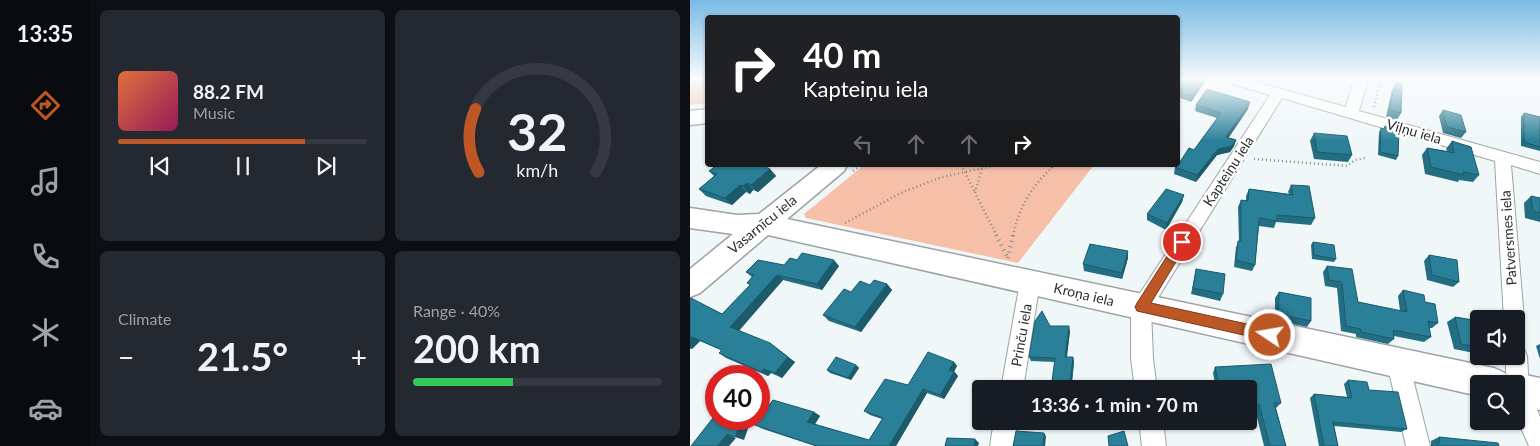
<!DOCTYPE html>
<html lang="en">
<head>
<meta charset="utf-8">
<style>
	body { margin:0; font-family:Lato,sans-serif; background:#242831; color:#f1f3f6; height:100vh; display:flex; flex-direction:column; font-size:19px; white-space:nowrap }
	* { box-sizing:border-box; margin:0 }
	p { font-size:16px; color:#9ea1a6 }
	.icon { flex:none; width:28px; height:28px; fill:none; stroke:currentColor; stroke-width:2; stroke-linecap:round; stroke-linejoin:round }
	.map { position:relative; flex:1; overflow:hidden }
	.sheet { display:flex; flex-direction:column; gap:10px; padding:10px; background:#0d0f14; width:600px }
	.sheet>* { flex:none }
	.guide { position:absolute; left:15px; top:15px; width:475px; height:152px; border-radius:5px; box-shadow:0 1px 4px #0004; background:#202124; color:#fff; overflow:hidden }
	.buttons { position:absolute; left:780px; top:310px; display:grid; gap:10px }
	.buttons a { display:grid; place-items:center; width:55px; height:55px; border-radius:5px; background:#171b24; box-shadow:0 1px 4px #0004; font-size:25px }
	.speed { position:absolute; left:15px; top:365px; display:flex; gap:10px; font-size:25px; font-weight:700; text-align:center }
	.speed>* { display:grid; place-content:center; width:65px; height:65px; border-radius:50%; background:#171b24; box-shadow:0 1px 4px #0004; line-height:1 }
	.speed .limit { border:8px solid #d22; background:#fff; color:#111 }
	.pin { position:absolute; display:grid; place-items:center; width:42px; height:42px; color:#fff; margin:-21px; border:2px solid #fff; border-radius:50%; box-shadow:0 1px 5px #0007 }
	.me { position:absolute; width:55px; margin:-28px; rotate:282deg; stroke-linejoin:round; filter:drop-shadow(0 0 4px #0008) }
	.turn { display:flex; align-items:center; gap:18px; height:105px; padding:0 15px; font-size:22px }
	.turn .icon { width:65px; height:65px; stroke-width:2.5 }
	.turn b { display:block; font-size:35px; line-height:42px }
	.lanes { display:flex; align-items:center; height:48px; padding:0 15px; background:#0003; justify-content:center; gap:25px; direction:ltr }
	.lanes .off { opacity:.35 }
	.big { font-size:38px; font-weight:700; line-height:1.1 }
	.sheet .widget { flex:1; display:flex; flex-direction:column; justify-content:center; gap:8px; min-width:0; padding:0 18px; border-radius:8px; background:#242831 }
	.sheet .dial { align-items:center; gap:0 }
	.dial svg { height:130px; overflow:visible; fill:none; stroke:#363941; stroke-width:7; stroke-linecap:round; text-anchor:middle }
	.dial text { fill:#f1f3f6; stroke:none }
	.song { display:flex; align-items:center; gap:15px }
	.cover { width:60px; height:60px; border-radius:8px; background:linear-gradient(135deg,hsl(20 70% 55%),hsl(330 70% 35%)) }
	.played { height:5px; border-radius:2px; background:linear-gradient(90deg,#bd5826 75%,#363941 75%) }
	.keys { display:flex; justify-content:space-around; direction:ltr }
	.heat { display:flex; justify-content:space-between; align-items:center; font-size:28px; direction:ltr }
	.charge { height:8px; border-radius:4px; background:linear-gradient(90deg,#34c759 40%,#363941 0) }
	.sheet .tiles { flex:1; display:grid; gap:10px; grid-template-columns:repeat(2,1fr) }
	.trip { position:absolute; left:282px; top:380px; width:285px; height:50px; border-radius:5px; background:#171b24; box-shadow:0 1px 4px #0004; font-weight:700; line-height:50px; text-align:center }
	main { display:flex; flex:1; min-height:0 }
	.menu { display:flex; flex-direction:column; width:90px; justify-content:space-around; align-items:center; background:#090b0e; color:#9ea1a6 }
	.menu .icon { width:35px; height:35px }
	.menu .current { color:#bd5826 }
	.menu b { font-size:22px; color:#f1f3f6 }
	.map>svg:first-child { display:block }
</style>
</head>
<body>
<main>
<nav class="menu">
<b>13:35</b>
<svg class="icon current" aria-label="directions" viewBox="0 0 24 24"><path d="M12 3l9 9-9 9-9-9zM9 14v-3h6M13 9l2 2-2 2"/></svg>
<svg class="icon" aria-label="music" viewBox="0 0 24 24"><path d="M9 18V5l10-2v13"/><circle cx="6" cy="18" r="3"/><circle cx="16" cy="16" r="3"/></svg>
<svg class="icon" aria-label="phone" viewBox="0 0 24 24"><path d="M5 4h4l2 5-3 2q2 4 5 5l2-3 5 2v4C11 20 4 13 5 4z"/></svg>
<svg class="icon" aria-label="climate" viewBox="0 0 24 24"><path d="M12 3v18M4 7l16 10M4 17L20 7"/></svg>
<svg class="icon" aria-label="car" viewBox="0 0 24 24"><path d="M5 17H2v-5l4-1 3-4h7l3 4 3 1v5h-3M9 17h6M6 11h13"/><circle cx="7" cy="17" r="2"/><circle cx="17" cy="17" r="2"/></svg>
</nav>
<section class="sheet">
<div class="tiles">
<div class="widget">
<div class="song"><i class="cover"></i><div><b>88.2 FM</b><p>Music</p></div></div>
<div class="played"></div>
<div class="keys"><svg class="icon" aria-label="previous" viewBox="0 0 24 24"><path d="M18 5L8 12l10 7zM5 5v14"/></svg><svg class="icon" aria-label="pause" viewBox="0 0 24 24"><path d="M8 5v14M16 5v14"/></svg><svg class="icon" aria-label="next" viewBox="0 0 24 24"><path d="M6 5l10 7-10 7zM19 5v14"/></svg></div>
</div>
<div class="widget dial"><svg viewBox="0 0 100 80">
<path d="M14 69A42 42 0 1 1 86 69"/>
<path d="M14 69A42 42 0 0 1 12 30" stroke="#bd5826"/>
<text x="50" y="56" font-size="32" font-weight="700">32</text>
<text x="50" y="72" font-size="11">km/h</text>
</svg></div>
<div class="widget"><p>Climate</p>
<div class="heat"><a>−</a><b class="big">21.5°</b><a>+</a></div>
</div>
<div class="widget"><p>Range · 40%</p><b class="big">200 km</b><div class="charge"></div></div>
</div>
</section>
<div class="map">
<svg width="850" height="446" viewBox="0 0 850 446">
	<rect width="100%" height="100%" fill="#f0f7f9"/>
	<!-- green -->
	<g fill="#f5bfa8">
		<path d="M0,79h17v24l-17,2z"/>
		<path d="M174,165h230l-76,98 -212,-45 -2,-4z"/>
	</g>
	<g fill="none" stroke-linecap="round" stroke-linejoin="round">
		<defs>
			<g id="street">
				<path d="M534,79h21l101,28 8,-28h14l-9,32 181,51v12l-29,-9 13,154 -3,7 -5,1v-8h-12l-9,-158 -213,-63 -131,211 2,50 4,30h-22l-4,-30v-52l139,-212 -44,-13z"/>
				<path d="M340,274l7,2 3,6 -17,107h-22l19,-107 3,-6z"/>
				<path d="M826,346l8,3 3,7 2,33 11,28v29h-11l-13,-29v-33h-9l-2,-28h11z"/>
				<path d="M708,352l8,4 3,7 21,83h-24l-19,-83 3,-7z"/>
				<path d="M304,421h24l-4,25h-24z"/>
				<path d="M449,421h24l3,25h-24z"/>
			</g>
			<g id="secondary">
				<path d="M18,109v14l-18,2v-14z"/>
				<path d="M131,165h26l-3,6 -57,48 707,149 11,5 2,4 9,-4 24,5v32l-24,-5v-21h-37v12l-711,-161 -68,58 -10,4v-28l43,-35 -43,-6v-20l47,7 22,-1z"/>
			</g>
		</defs>
		<!-- street casing -->
		<use href="#street" stroke="#9da3a5" stroke-width="2"/>
		<!-- secondary casing -->
		<use href="#secondary" stroke="#9da3a5" stroke-width="3"/>
		<!-- path-far1 -->
		<g stroke="#868a8b" stroke-width="2.5" stroke-dasharray="1 3" stroke-linecap="butt">
			<path d="M684,107l7,-28"/>
			<path d="M564,159l93,7 8,-6 10,-2"/>
			<path d="M271,165l14,27"/>
			<path d="M293,165l-8,28 22,43"/>
			<path d="M353,165l9,2"/>
			<path d="M163,171l8,-6"/>
			<path d="M155,223l56,-30 41,-16 55,-12"/>
			<path d="M323,236c6,-29 19,-51 42,-71"/>
		</g>
		<!-- path -->
		<g stroke="#868a8b" stroke-width="4" stroke-dasharray="1 4.5" stroke-linecap="butt">
			<path d="M306,235l12,23"/>
			<path d="M318,258l5,-23"/>
		</g>
		<!-- street -->
		<use href="#street" fill="#fff" fill-rule="evenodd"/>
		<!-- secondary -->
		<use href="#secondary" fill="#fff" fill-rule="evenodd"/>
	</g>
	<!-- wall -->
	<g fill="#246e83">
		<path d="M488,79h28l-15,23 -13,-5z"/>
		<path d="M706,83l5,30 -4,7 -11,-3 6,-27z"/>
		<path d="M506,105l52,4 -20,29 8,2 -2,6 -4,6 -13,3 -21,27 -22,-8 1,-7 19,-17 23,-32 -22,-7z"/>
		<path d="M753,110l23,22 -5,6 -18,-5 -4,-17z"/>
		<path d="M834,113l16,4v34l-19,-5v-29z"/>
		<path d="M695,126l13,30 -2,4 -18,-5 1,-23 2,-4 2,1z"/>
		<path d="M624,133l38,22 -4,7 -34,-3 -4,-18z"/>
		<path d="M762,141l27,34 -6,7 -14,-2 -1,2 -33,-8 -3,-19 5,-7 20,3 -1,-2z"/>
		<path d="M80,169l6,7 -18,16 -5,-2 -3,4 -4,-2 -14,13 -26,-9 -7,-7 15,-13 -5,-5z"/>
		<path d="M601,185l24,33 -4,7 -35,-3 -2,6 -15,-2 -4,39 -3,6 -18,-4 2,-20 3,-6 -1,-34 3,-7 5,1v-5l3,-7 40,5 -1,-2z"/>
		<path d="M494,195l-2,7 -16,28 -19,-10v-6z"/>
		<path d="M841,196l9,2v24l-15,-4 -1,-15z"/>
		<path d="M623,242l23,17 -2,3 -22,-3 -1,-14z"/>
		<path d="M739,255l30,27 -6,5 -26,-7 -3,-19z"/>
		<path d="M438,258l-6,21 -38,-8 -1,-7z"/>
		<path d="M107,260l42,6 -17,24 -39,-10 -44,50 56,32 -13,16 -11,-5 -3,3 -42,-18 -7,-5 2,-3 -21,-9 -8,8 -2,-1v-49l32,15 28,-29 -3,-2 5,-6 -6,-5 38,-7z"/>
		<path d="M637,266l31,36 42,9 -2,-15 5,-6 22,12 13,21 -6,5h-3l2,9 -7,5 -30,-6v3l-6,5 -32,-7v-3l-15,-3 -4,-43 -12,-2 -2,-14z"/>
		<path d="M506,269l27,25 -3,7 -29,-7z"/>
		<path d="M197,284l5,6 -31,42 -32,-11 -6,-6 28,-23 19,-7z"/>
		<path d="M589,292l32,29 -4,6 -32,-7v-22z"/>
		<path d="M765,317l24,4v33l-25,-5 -7,-27z"/>
		<path d="M360,326l20,5 -3,26h6l1,5 -2,22h3l1,5h-25l4,-27 -24,-1 -2,-4z"/>
		<path d="M850,344v15l-4,-13z"/>
		<path d="M264,362l3,4 -3,5 4,5 -14,23 -17,-6 -31,53h-81l-52,-17 -8,-4 59,-13 6,4 -6,8 55,16 13,-21 -12,-4 -6,-4 44,-26z"/>
		<path d="M166,365l3,3 -8,12 -21,-7 -3,-3z"/>
		<path d="M525,367l66,36 -5,5 10,38h-22l-9,-37 -6,1v-21h-33l-3,-16z"/>
		<path d="M658,380l59,49 -6,3 -67,-6 4,20h-19l-9,-48 4,-4 33,3 -3,-13z"/>
		<path d="M749,437l60,9h-68v-5z"/>
	</g>
	<!-- shaded-wall -->
	<g fill="#1d5a6a">
		<path d="M514,79h2v1l-15,22 1,-6z"/>
		<path d="M560,102l-2,7 -23,34 1,-6z"/>
		<path d="M546,140l-2,6 -4,6 -13,3 -21,27 1,-7 21,-26z"/>
		<path d="M80,169l6,7 -18,16 -7,-7z"/>
		<path d="M57,183l6,7 -3,4 -7,-8z"/>
		<path d="M50,185l6,7 -14,13 -7,-7z"/>
		<path d="M494,195l-2,7 -16,28 1,-7z"/>
		<path d="M438,251v7l-6,21v-6z"/>
		<path d="M144,260l5,6 -17,24 -5,-6z"/>
		<path d="M87,275l6,5 -45,52 -8,-5z"/>
		<path d="M197,284l5,6 -31,42 -6,-5z"/>
		<path d="M379,326l1,5 -4,30 -1,-4z"/>
		<path d="M2,337l8,4 -8,8 -2,-1v-10z"/>
		<path d="M80,343l25,19 -13,16 -7,-5z"/>
		<path d="M383,357l1,5 -3,26 -1,-4z"/>
		<path d="M264,362l3,4 -4,8 -4,-4z"/>
		<path d="M166,365l3,3 -8,12 -3,-2z"/>
		<path d="M74,369l7,4 -3,3 -7,-4z"/>
		<path d="M264,372l4,4 -14,23 -4,-4z"/>
		<path d="M233,389l4,4 -31,53h-7z"/>
		<path d="M124,412l6,4 -6,10 -7,-4z"/>
		<path d="M50,423l9,3 -5,14 -9,-3z"/>
		<path d="M354,433l2,3 -1,10h-2z"/>
		<path d="M37,434l9,4 -7,8h-12z"/>
		<path d="M285,439l4,4 -1,3h-4z"/>
	</g>
	<!-- building -->
	<g fill="#2a8098" stroke="#1d5a6a">
		<path d="M488,79h26l-12,17 -14,-5z"/>
		<path d="M706,83l6,1 -1,29 -12,-3z"/>
		<path d="M517,89l43,13 -24,35 10,3 -4,6 -14,3 -21,26 -22,-8 3,-2 11,-17 5,2 27,-37 -25,-8z"/>
		<path d="M753,110l18,5 5,17 -19,-5z"/>
		<path d="M834,113l16,4v30l-16,-5z"/>
		<path d="M695,126l14,4 -1,26 -18,-4 1,-24 3,1z"/>
		<path d="M624,133l33,3 5,19 -35,-3z"/>
		<path d="M762,141l19,6 8,28 -16,-3 1,3 -33,-8 -4,-19 27,5z"/>
		<path d="M27,165h45l8,4 -19,16 -4,-2 -4,3 -3,-1 -15,13 -26,-9 18,-15 -8,-3z"/>
		<path d="M601,185l18,1 6,32 -38,-3v6l-18,-3 -4,47 -19,-5 2,-19h3v-41l7,1 1,-12 44,6z"/>
		<path d="M476,189l18,6 -17,28 -20,-9z"/>
		<path d="M841,196l9,2v15l-7,-2z"/>
		<path d="M623,242l21,3 2,14 -22,-4z"/>
		<path d="M400,244l38,7 -6,22 -39,-9z"/>
		<path d="M112,253l32,7 -17,24 -40,-9 -47,52 40,16 18,14 -13,16 -11,-4 -3,3 -42,-19 3,-3 -30,-13 -2,1v-39l1,-1 31,16 29,-30 -4,-1 7,-8 -8,-3 12,-12 26,5 6,-7 7,2z"/>
		<path d="M739,255l28,5 2,22 -27,-7z"/>
		<path d="M637,266l25,3 6,33 49,10 -4,-22 21,5 1,7 10,2 3,19 -10,-2 3,16 -38,-7 1,9 -33,-7v-3l-15,-3 -4,-44 -13,-2z"/>
		<path d="M506,269l29,5 -2,20 -30,-6z"/>
		<path d="M184,280l13,4 -32,43 -32,-12 21,-26 7,3 9,-11 10,4z"/>
		<path d="M589,292l32,6v23l-33,-7z"/>
		<path d="M352,311l8,15h19l-4,31h8l-3,27h5l-1,5h-23l4,-31 -26,-1 6,-36z"/>
		<path d="M765,317l24,4v26l-18,-3z"/>
		<path d="M238,352l26,10 -5,8 5,2 -14,23 -17,-6 -34,57h-72l-62,-21 18,-25 41,12 -7,10 62,18 14,-22 -19,-7 21,-32 23,6z"/>
		<path d="M146,357l20,8 -8,13 -21,-8z"/>
		<path d="M581,364l10,39h-7l12,43h-16l-11,-42 -10,1v-16h-29l-5,-22z"/>
		<path d="M658,380l19,2 2,8 29,2 9,37 -74,-7 5,24h-14l-10,-52 38,4z"/>
		<path d="M26,414v5h13l11,4 -5,14 -8,-3 -10,12h-26z"/>
		<path d="M326,431l28,2 -1,13h-30z"/>
		<path d="M434,431l4,15h-19l-1,-10z"/>
		<path d="M749,437l59,6 1,3h-60l-1,-2 2,-2z"/>
		<path d="M257,438l28,1 -1,7h-29z"/>
	</g>
	<!-- sky -->
	<linearGradient id="sky" x2="0" y2="1"><stop stop-color="#79bbe4"/><stop offset="0.56" stop-color="#f8fbfc"/><stop offset="1" stop-color="#f8fbfc" stop-opacity="0"/></linearGradient>
	<rect width="850" height="141" fill="url(#sky)"/>
	<!-- route -->
	<path fill="#bd5826" stroke="#7b3919" d="M492,238l5,1 1,3 -37,61 119,26 5,1 2,5 -2,4 -5,2 -133,-30 -2,-4 2,-4 41,-64z"/>
	<g text-anchor="middle" dominant-baseline="central" stroke-width="5" stroke-linejoin="round" paint-order="stroke">
		<!-- street labels -->
		<g font-size="14" fill="#2c2e2f" stroke="#fff">
			<text transform="translate(724 131) rotate(16)">Viļņu iela</text>
			<text transform="translate(538 171) rotate(-57)">Kapteiņu iela</text>
			<text transform="translate(72 224) rotate(-39)">Vasarnīcu iela</text>
			<text transform="translate(818 238) rotate(-94)">Patversmes iela</text>
			<text transform="translate(394 294) rotate(13)">Kroņa iela</text>
			<text transform="translate(331 335) rotate(-80)">Prinču iela</text>
		</g>
	</g>
</svg>
<div class="buttons">
<a><svg class="icon" aria-label="sound" viewBox="0 0 24 24"><path d="M4 9h4l5-4v14l-5-4H4zM17 9q2 3 0 6"/></svg></a>
<a><svg class="icon" aria-label="search" viewBox="0 0 24 24"><circle cx="10" cy="10" r="6"/><path d="M15 15l6 6"/></svg></a>
</div>
<div class="speed"><div class="limit">40</div></div>
<div class="pin" style="left:492px;top:242px;background:#d93025"><svg class="icon" aria-label="arrive" viewBox="0 0 24 24"><path d="M6 21V4h12l-3 4 3 4H6"/></svg></div>
<svg class="me" style="left:580px;top:335px" viewBox="-20 -20 40 40"><circle r="17" fill="#bd5826" stroke="#fff" stroke-width="3"/><path d="M0-11L8 9 0 5-8 9z" fill="#fff"/></svg>
<div class="trip">13:36 · 1 min · 70 m</div>
<div class="guide">
<div class="turn"><svg class="icon" aria-label="right" viewBox="0 0 24 24"><path d="M7 20v-9h11M14 6l5 5-5 5"/></svg><div><b>40 m</b>Kapteiņu iela</div></div>
<div class="lanes"><svg class="icon off" aria-label="left" viewBox="0 0 24 24"><path d="M17 20v-9H6M10 6l-5 5 5 5"/></svg><svg class="icon off" aria-label="ahead" viewBox="0 0 24 24"><path d="M12 20V5M6 11l6-6 6 6"/></svg><svg class="icon off" aria-label="ahead" viewBox="0 0 24 24"><path d="M12 20V5M6 11l6-6 6 6"/></svg><svg class="icon" aria-label="right" viewBox="0 0 24 24"><path d="M7 20v-9h11M14 6l5 5-5 5"/></svg></div>
</div>
</div>
</main>
</body>
</html>
